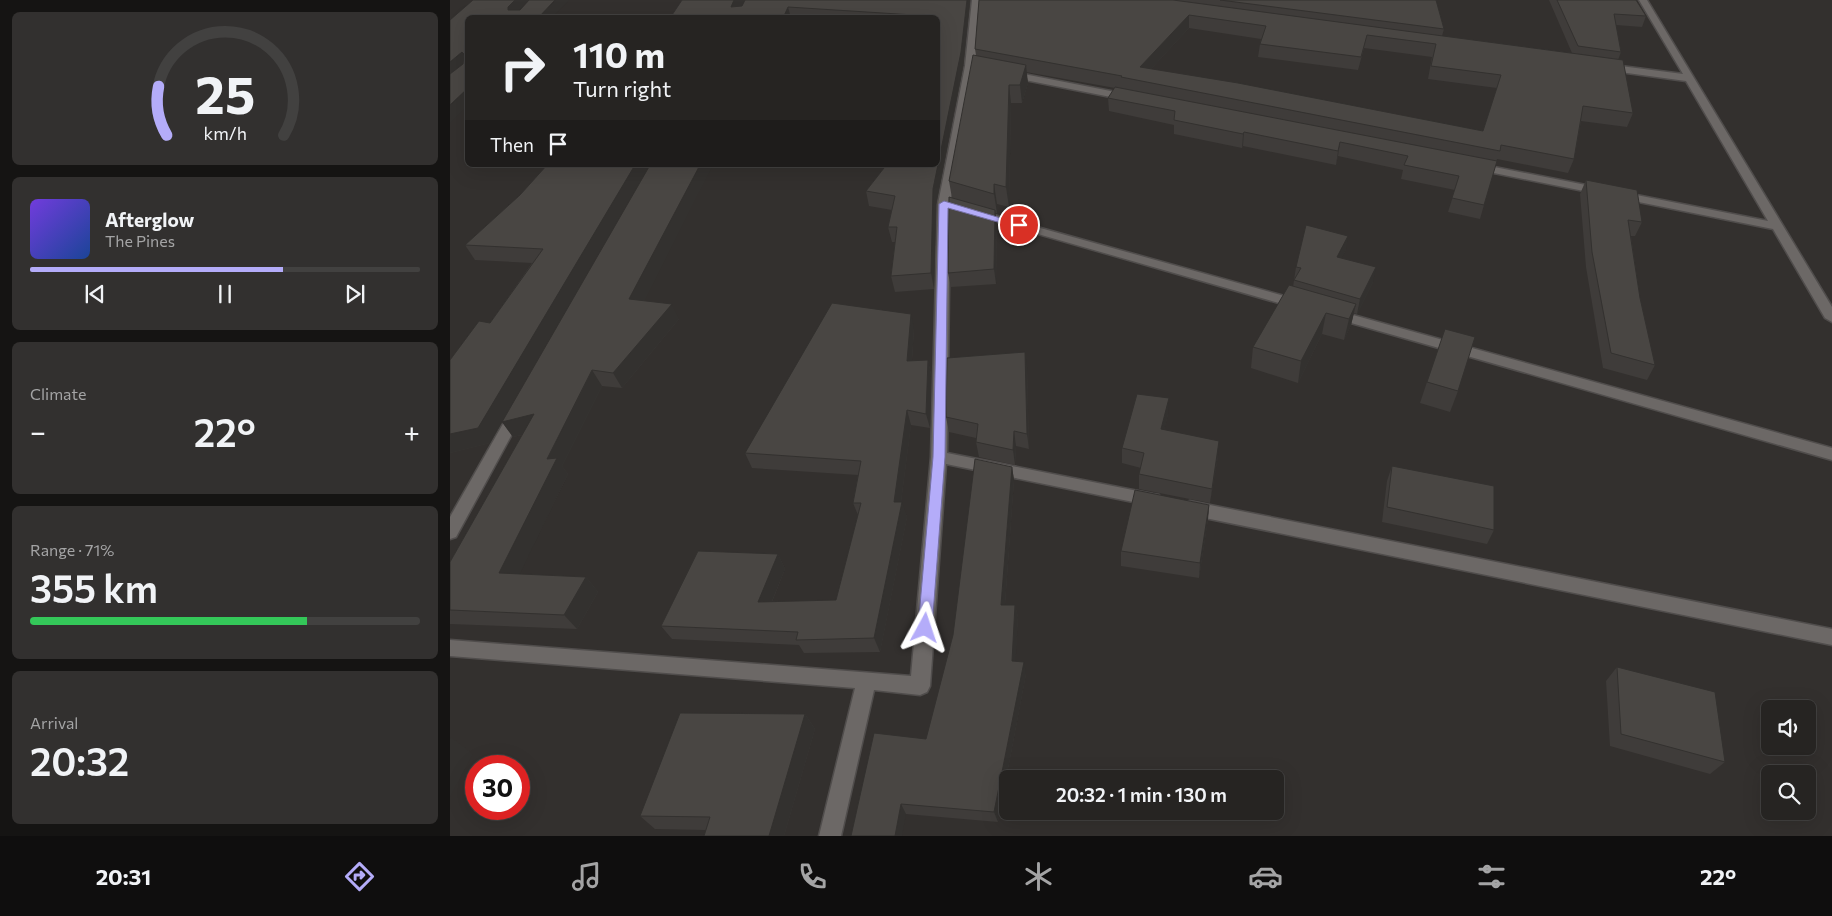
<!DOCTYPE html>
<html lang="en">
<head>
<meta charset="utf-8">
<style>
	body { margin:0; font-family:Commissioner,sans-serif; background:#32302f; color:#f1f3f6; height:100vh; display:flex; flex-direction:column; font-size:19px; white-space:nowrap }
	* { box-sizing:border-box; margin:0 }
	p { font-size:16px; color:#a4a4a5 }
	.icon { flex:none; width:28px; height:28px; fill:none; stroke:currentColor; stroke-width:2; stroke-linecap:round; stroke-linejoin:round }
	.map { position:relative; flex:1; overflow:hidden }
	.sheet { display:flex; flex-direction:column; gap:12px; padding:12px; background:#151413; width:450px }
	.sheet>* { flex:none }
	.top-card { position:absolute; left:15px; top:15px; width:475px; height:152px; border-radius:8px; box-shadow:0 5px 20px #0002,0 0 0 1px #424140; background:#262422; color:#f1f3f6; overflow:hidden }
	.tools { position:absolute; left:1311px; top:700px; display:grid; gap:10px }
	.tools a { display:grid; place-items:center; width:55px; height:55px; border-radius:8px; background:#262422; box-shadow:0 5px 20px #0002,0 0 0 1px #424140; font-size:25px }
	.speed { position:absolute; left:15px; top:755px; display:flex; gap:10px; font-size:25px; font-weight:700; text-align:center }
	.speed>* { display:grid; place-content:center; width:65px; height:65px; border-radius:50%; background:#262422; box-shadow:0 5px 20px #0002,0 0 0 1px #424140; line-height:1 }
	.speed .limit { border:8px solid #d22; background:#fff; color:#111 }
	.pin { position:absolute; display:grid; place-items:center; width:42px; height:42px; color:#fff; margin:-21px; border:2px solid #fff; border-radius:50%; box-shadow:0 1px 5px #0007 }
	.me { position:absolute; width:55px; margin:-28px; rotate:5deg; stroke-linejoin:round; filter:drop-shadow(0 0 4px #0008) }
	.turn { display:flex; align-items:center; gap:18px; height:105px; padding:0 25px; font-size:22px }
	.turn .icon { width:65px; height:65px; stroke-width:2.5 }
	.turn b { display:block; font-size:35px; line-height:42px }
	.then { display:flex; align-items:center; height:48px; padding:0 25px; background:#0003; gap:10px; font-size:19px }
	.big { font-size:38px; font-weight:600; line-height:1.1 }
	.sheet .card { flex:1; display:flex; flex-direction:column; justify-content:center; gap:8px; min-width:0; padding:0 18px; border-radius:8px; background:#32302f }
	.sheet .dial { align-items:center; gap:0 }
	.dial svg { height:130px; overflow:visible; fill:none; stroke:#424140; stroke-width:7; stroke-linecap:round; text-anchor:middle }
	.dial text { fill:#f1f3f6; stroke:none }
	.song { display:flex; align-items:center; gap:15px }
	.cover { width:60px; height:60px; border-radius:8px; background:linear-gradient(135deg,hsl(260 70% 55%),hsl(220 70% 35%)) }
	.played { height:5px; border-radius:2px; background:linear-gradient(90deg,#b4acf9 65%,#424140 65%) }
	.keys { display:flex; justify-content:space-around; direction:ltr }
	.heat { display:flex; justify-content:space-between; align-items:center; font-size:28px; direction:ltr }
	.charge { height:8px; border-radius:4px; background:linear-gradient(90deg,#34c759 71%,#424140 0) }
	.trip { position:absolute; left:549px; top:770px; width:285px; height:50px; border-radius:8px; background:#262422; box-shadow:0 5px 20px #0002,0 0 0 1px #424140; font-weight:600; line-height:50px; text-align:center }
	.tabs { display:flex; height:80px; justify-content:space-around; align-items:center; background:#0f0e0e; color:#a4a4a5 }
	.tabs .icon { width:35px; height:35px }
	.tabs .on { color:#b4acf9 }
	.tabs b { font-size:22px; color:#f1f3f6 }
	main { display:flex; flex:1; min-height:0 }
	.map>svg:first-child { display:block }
</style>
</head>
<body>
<main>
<section class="sheet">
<div class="card dial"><svg viewBox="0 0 100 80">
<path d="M14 69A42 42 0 1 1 86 69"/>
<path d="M14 69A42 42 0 0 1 9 39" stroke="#b4acf9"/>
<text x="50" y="56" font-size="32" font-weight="700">25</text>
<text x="50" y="72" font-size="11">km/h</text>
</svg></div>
<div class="card">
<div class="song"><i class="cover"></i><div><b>Afterglow</b><p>The Pines</p></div></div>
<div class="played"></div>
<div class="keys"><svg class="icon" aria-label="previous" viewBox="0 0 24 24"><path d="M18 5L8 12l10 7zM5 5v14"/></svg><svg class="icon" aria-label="pause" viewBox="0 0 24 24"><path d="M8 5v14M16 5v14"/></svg><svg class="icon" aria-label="next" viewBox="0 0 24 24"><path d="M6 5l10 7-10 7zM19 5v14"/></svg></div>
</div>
<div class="card"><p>Climate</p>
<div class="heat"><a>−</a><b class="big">22°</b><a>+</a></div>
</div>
<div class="card"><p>Range · 71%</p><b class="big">355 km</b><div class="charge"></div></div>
<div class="card"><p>Arrival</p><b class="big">20:32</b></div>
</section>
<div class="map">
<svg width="1382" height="836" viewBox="0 0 1382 836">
	<rect width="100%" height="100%" fill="#33302e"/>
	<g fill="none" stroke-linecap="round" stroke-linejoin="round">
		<defs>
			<g id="minor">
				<path d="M522,0h8l-5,66 -25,138 -3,249 206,41 6,1 2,5 -2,5 -6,1 -207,-42 -16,222 -3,6 -7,3 -46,-5 -33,146h-22l36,-148 -405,-32v-16l461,36 20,-219 7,-253 27,-138z"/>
				<path d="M1189,0h8l185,307v15l-7,-4 -52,-89 -299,-60 -5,-3 5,-3 294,58 -82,-140 -81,-11 -5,-3 5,-3 78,10z"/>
				<path d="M558,71l123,24 5,3 -5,3 -126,-25 -2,-2z"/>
				<path d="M526,210l330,92 2,3 -7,4 -5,-1 -324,-93 -2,-2z"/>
				<path d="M885,310l497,138v12l-502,-143 -2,-3z"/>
				<path d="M67,407l5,1 2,4 -68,125 -6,2v-22l62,-109z"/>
				<path d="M740,501l642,128v16l-642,-130 -6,-2 -2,-5 2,-5z"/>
			</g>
		</defs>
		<!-- minor casing -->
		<use href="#minor" stroke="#504d4c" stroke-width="3"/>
		<!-- minor -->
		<use href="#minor" fill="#6c6866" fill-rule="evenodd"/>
	</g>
	<!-- wall -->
	<g fill="#3f3c3a" fill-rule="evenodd">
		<path d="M232,0h62l-3,6 229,-6 -7,66 -27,138 -2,85 -39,3 -4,-16 4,-34h-3l-4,-15 4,-17 -23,-4 -3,-15 18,-23 54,-3v-147h-268z"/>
		<path d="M529,0h457l8,29 -2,7 130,17 -23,-53h87l10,16 -4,11 -26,-2 5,27 -3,8 15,53 -6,14 -46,-6 -7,38 -6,14 -71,-14 -17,60 -32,-7 7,-22 -54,-11 2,-9 -65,-14 -2,9 -93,-19 -1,2 -68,-14v-9l-65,-14 -1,-13 7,-10 -89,-16 2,11 -6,20h-11l-2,104 -12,-3v9h-2l2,11 -1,60 -45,3 -3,-14 4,-75 -3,-17 27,-126 -1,-6zM739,28l72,11 -1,5 -2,13 100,13 6,-22 68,9 -4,22 69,9 -14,43 -332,-62z"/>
		<path d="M1136,180l56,42 -7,14h-4l9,62 15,67 -8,15 -44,-12 -17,-101 -6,-73z"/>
		<path d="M70,195l124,106 35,18 -57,69 -20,-2 -40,80 6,8 -49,100 67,3 12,15 -21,37 -127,-5v-62l72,-127 -9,2 -11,-15 -12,21 -40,10v-93l40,-37 42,-60 -57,-3 -10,-15z"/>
		<path d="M896,250l-5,8 32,24 -16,32 -3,-1 -3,12 -7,15 -22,-6 -24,49 -47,-15 2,-21 40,-60 3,-20z"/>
		<path d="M464,328l-2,33 16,-1 3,15 -1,53 -19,-3 -10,77 6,15 -27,135 -76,1 -5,-8 -127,-6 -11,-13 117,-72 7,15 -13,33 64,-2 22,-85 -5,-12 5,-28 -106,-7 -7,-15z"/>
		<path d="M577,367l2,82 -13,-3 -1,19 -36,-8 -3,-15v-4l-27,-6 -3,-15z"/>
		<path d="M977,382l31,9 -8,21 -30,-9z"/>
		<path d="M718,414l-4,16 54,26 -8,47 -71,-14v-15l2,-6 -19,-5v-15z"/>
		<path d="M942,466l102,64 -7,14 -105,-22 5,-41z"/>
		<path d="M562,467l2,13 -9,125h10l3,12 -3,45 11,12 -28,148 -92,-8 -55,22 75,-97z"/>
		<path d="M759,505l-1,14 -9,59 -78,-12v-15z"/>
		<path d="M1167,667l108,95 -15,12 -100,-28 -4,-65z"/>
		<path d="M355,714l10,15 -31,107h-80l2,-6 -51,-1 -15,-13z"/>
	</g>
	<!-- shaded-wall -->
	<g fill="#33312f">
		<path d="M65,0h14l-16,17 -5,-7v-3z"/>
		<path d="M105,0h14l-17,18h-14z"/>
		<path d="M284,0h10l-8,18 -5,-11z"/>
		<path d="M517,0h3l-7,66 -27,138 -2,85 -3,-16 2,-84z"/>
		<path d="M338,7l3,11h-8z"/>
		<path d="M739,15v13l-49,53v-14z"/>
		<path d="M12,52l6,9 -18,16v-15z"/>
		<path d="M576,65l2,18 -6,20 -2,-18z"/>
		<path d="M559,85l2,18 -2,104 -3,-20z"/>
		<path d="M18,88v17l-18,18v-18z"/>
		<path d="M794,132l-1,14 -1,2 1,-14z"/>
		<path d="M890,142l-2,14 -2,9 2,-14z"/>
		<path d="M185,165h15l-105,264 -32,8 -11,-15 -12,21 -40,10v-19z"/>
		<path d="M250,165h13l-75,149 -9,-15z"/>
		<path d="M544,184l3,20v9l-3,-19z"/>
		<path d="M545,210l2,14 -1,60 -2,-15z"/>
		<path d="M898,236l-2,14 -12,21 3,-14z"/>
		<path d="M926,267l-3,15 -16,32 3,-15z"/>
		<path d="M222,304l7,15 -57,69 -9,-15z"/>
		<path d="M906,304l-5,21 -7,15 5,-21z"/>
		<path d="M876,313l-4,21 -24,49 3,-22z"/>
		<path d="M461,314l3,14 -3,48 -4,-15z"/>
		<path d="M575,352l2,15 2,82 -2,-15z"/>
		<path d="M478,360l3,15 -1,53 -4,-14z"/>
		<path d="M142,370l10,16 -40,80 6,8 -55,114 -14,-15 48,-114z"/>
		<path d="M719,398l-1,16 -7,30v-15z"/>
		<path d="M457,410l4,15 -12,92 -5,-15z"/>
		<path d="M564,431l2,15 -1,19 -2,-15z"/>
		<path d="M769,441l-1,15 -8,47 2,-14z"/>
		<path d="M562,467l2,13 -10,138 -3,-13z"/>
		<path d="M452,502l5,15 -27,135 -6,-14z"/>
		<path d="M759,505l-1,14 -9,59 1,-15z"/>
		<path d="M328,554l7,15 -19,47 -8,-14z"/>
		<path d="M136,577l12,15 -21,37 -13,-14z"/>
		<path d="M565,605l3,12 -3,56 -3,-12z"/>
		<path d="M574,662l2,12 -28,148 -4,-10z"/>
		<path d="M355,714l10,15 -31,107h-15z"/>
		<path d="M1,737l22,17 -23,43v-58z"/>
		<path d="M451,804l5,10 -4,22h-7z"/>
	</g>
	<!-- building -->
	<g fill="#494643" stroke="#33312f" fill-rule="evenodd">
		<path d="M23,0h42l-7,7v3h12l9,-10h26l-17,18h-70v70l-18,17v-31l13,-10 1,-10 -2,-2 -12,10v-42z"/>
		<path d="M232,0h52l-3,7 11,-1 3,-6h222l-6,52 -28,137 -2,84 -40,3 6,-49h-9l7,-31 -29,-5 18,-23 1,-3h53v-147h-26l2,-3 -126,-8 -5,11h-113z"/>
		<path d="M529,0h194l450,60 10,53 -50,-7 -9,53 -73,-14 -1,6 -379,-74 1,-1 -147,-27zM739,15l77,11 -6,18 101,13 6,-22 69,9 -5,22 70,9 -18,56 -245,-48 -98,-16z"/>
		<path d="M770,0h216l8,29z"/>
		<path d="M1107,0h79l10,16 -32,-2 7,38 -43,-6z"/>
		<path d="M523,55l53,10 -6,20h-11l-3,102 -12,-3v10l-45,-13z"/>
		<path d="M665,87l382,74 -13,44 -32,-7 7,-22 -55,-11 4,-9 -68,-14 -2,9 -94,-19 -1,2 -69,-14 1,-9 -67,-13z"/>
		<path d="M97,165h88l-157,263 -28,6v-74l29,-39 11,2 53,-74 -78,-4 55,-50z"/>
		<path d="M200,165h50l-71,134 43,5 -59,69 -21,-3 -45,89 10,-1 -58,115 87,4 -22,38 -114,-5v-48l84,-148 -32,8z"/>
		<path d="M1136,180l51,10 5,32 -14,-2 12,78 15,67 -44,-12 -19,-101z"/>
		<path d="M499,197l46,13 -1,59 -46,4z"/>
		<path d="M856,225l42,11 -11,21 39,10 -16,32 -66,-19 7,-12 -5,-1z"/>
		<path d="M839,285l67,19 -7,15 -23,-6 -25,48 -48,-14z"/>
		<path d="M382,303l79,11 -4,47 21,-1 -2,54 -19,-4 -13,92h8l-28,136 -78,2 2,-8 -137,-6 37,-75 80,3 -20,48 78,-2 25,-97h-8l8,-42 -116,-8z"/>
		<path d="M995,329l30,8 -17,54 -31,-9z"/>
		<path d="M575,352l2,82 -13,-3 -1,19 -37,-8 2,-18 -32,-7 1,-59z"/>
		<path d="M687,394l32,4 -8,31 58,12 -7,48 -73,-15 5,-21 -22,-5z"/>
		<path d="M525,459l37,8 -11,138h14l-3,56 12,1 -30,150 -93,-8 -6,32h-44l23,-103 52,6 27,-104z"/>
		<path d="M942,466l102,20v44l-107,-23z"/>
		<path d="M685,490l74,15 -9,58 -79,-12z"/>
		<path d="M1167,667l98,25 10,70 -104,-28z"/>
		<path d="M230,713l125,1 -36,122h-65l6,-19 -70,-1z"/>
	</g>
	<!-- route -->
	<path fill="#b4acf9" stroke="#7570a2" d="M494,201l80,24 -5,3 -71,-20 -3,249 -13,171 -2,5 -5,2 -5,-2 -2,-5 15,-171 6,-253z"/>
</svg>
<div class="tools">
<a><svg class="icon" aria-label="sound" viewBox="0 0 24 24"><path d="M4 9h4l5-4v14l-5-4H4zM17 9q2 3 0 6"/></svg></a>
<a><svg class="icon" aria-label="search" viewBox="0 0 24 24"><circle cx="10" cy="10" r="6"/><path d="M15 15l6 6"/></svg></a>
</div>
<div class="speed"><div class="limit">30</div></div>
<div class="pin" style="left:569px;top:225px;background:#d93025"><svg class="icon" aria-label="arrive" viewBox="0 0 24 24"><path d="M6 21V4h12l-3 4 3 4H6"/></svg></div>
<svg class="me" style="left:475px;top:628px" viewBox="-20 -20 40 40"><path d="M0-17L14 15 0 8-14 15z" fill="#b4acf9" stroke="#fff" stroke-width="4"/></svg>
<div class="trip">20:32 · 1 min · 130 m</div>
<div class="top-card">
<div class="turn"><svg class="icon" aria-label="right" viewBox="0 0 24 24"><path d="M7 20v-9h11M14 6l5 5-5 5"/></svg><div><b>110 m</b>Turn right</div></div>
<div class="then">Then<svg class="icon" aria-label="arrive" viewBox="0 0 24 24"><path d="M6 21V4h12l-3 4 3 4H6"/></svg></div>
</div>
</div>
</main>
<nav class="tabs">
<b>20:31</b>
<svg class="icon on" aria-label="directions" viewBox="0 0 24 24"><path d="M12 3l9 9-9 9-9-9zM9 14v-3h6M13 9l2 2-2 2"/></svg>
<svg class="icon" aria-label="music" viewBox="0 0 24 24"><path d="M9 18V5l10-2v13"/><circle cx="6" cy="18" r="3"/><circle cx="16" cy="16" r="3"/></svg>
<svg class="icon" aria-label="phone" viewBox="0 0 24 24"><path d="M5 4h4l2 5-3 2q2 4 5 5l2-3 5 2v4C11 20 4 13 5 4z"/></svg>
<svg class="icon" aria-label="climate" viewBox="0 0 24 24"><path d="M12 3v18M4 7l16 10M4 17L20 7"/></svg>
<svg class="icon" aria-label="car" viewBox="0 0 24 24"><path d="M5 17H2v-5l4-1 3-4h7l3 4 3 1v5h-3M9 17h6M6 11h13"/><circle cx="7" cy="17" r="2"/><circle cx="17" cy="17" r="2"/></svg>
<svg class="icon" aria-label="filters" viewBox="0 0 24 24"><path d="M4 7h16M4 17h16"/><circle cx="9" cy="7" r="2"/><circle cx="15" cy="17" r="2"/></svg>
<b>22°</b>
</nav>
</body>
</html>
